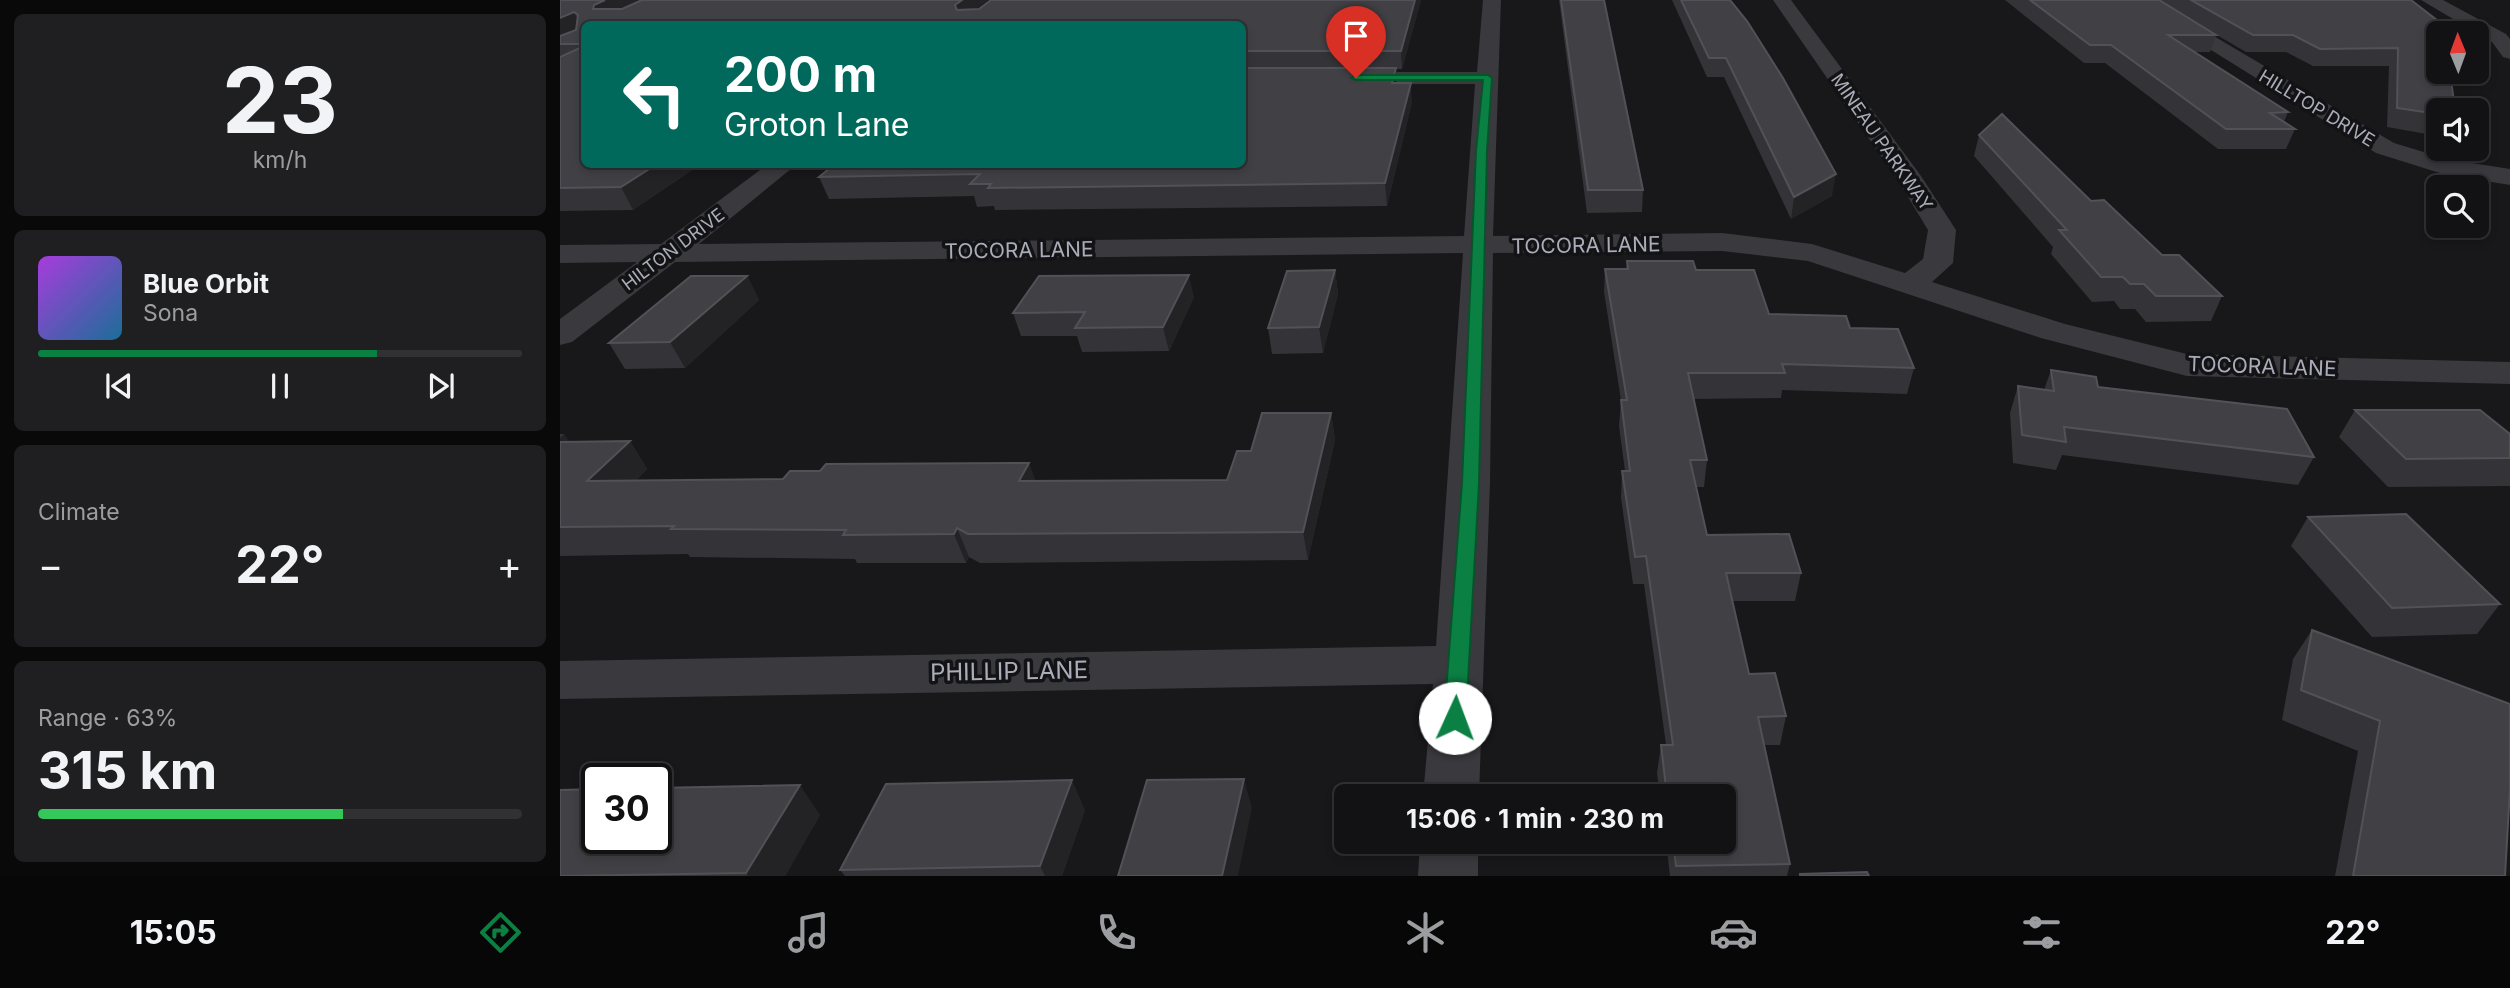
<!DOCTYPE html>
<html lang="en">
<head>
<meta charset="utf-8">
<style>
	body { margin:0; font-family:Inter,sans-serif; background:#1f1f21; color:#f1f3f6; height:100vh; display:flex; flex-direction:column; font-size:26px; white-space:nowrap }
	* { box-sizing:border-box; margin:0 }
	p { font-size:23px; color:#9c9da0 }
	.icon { flex:none; width:38px; height:38px; fill:none; stroke:currentColor; stroke-width:2; stroke-linecap:round; stroke-linejoin:round }
	.map { position:relative; flex:1; overflow:hidden }
	.sheet { display:flex; flex-direction:column; gap:14px; padding:14px; background:#0a090a; width:560px }
	.sheet>* { flex:none }
	.hud { position:absolute; left:21px; top:21px; width:665px; height:147px; border-radius:10px; box-shadow:0 4px 10px #0003,0 0 0 2px #313133; background:#00695c; color:#fff; overflow:hidden }
	.needle { width:46px; rotate:359deg }
	.fabs { position:absolute; left:1866px; top:21px; display:grid; gap:14px }
	.fabs a { display:grid; place-items:center; width:63px; height:63px; border-radius:10px; background:#121113; box-shadow:0 4px 10px #0003,0 0 0 2px #313133; font-size:35px }
	.speed { position:absolute; left:21px; top:763px; display:flex; gap:14px; font-size:35px; font-weight:700; text-align:center }
	.speed>* { display:grid; place-content:center; width:91px; height:91px; border-radius:50%; background:#121113; box-shadow:0 4px 10px #0003,0 0 0 2px #313133; line-height:1 }
	.speed .limit { border:4px solid #111; border-radius:10px; background:#fff; color:#111 }
	.pin { position:absolute; display:grid; place-items:center; width:60px; height:60px; color:#fff; margin:-72px -30px; border-radius:50% 50% 50% 0; rotate:-45deg; box-shadow:0 0 7px #0007 }
	.pin .icon { rotate:45deg }
	.me { position:absolute; width:77px; margin:-38px; rotate:2deg; stroke-linejoin:round; filter:drop-shadow(0 0 5px #0008) }
	.turn { display:flex; align-items:center; gap:24px; height:147px; padding:0 28px; font-size:32px }
	.turn .icon { width:91px; height:91px; stroke-width:2.5 }
	.turn b { display:block; font-size:49px; line-height:60px }
	.big { font-size:52px; font-weight:700; line-height:1.1 }
	.sheet .card { flex:1; display:flex; flex-direction:column; justify-content:center; gap:10px; min-width:0; padding:0 24px; border-radius:10px; background:#1f1f21 }
	.sheet .dial { align-items:center; gap:0 }
	.dial b { font-size:91px; line-height:1 }
	.song { display:flex; align-items:center; gap:21px }
	.cover { width:84px; height:84px; border-radius:10px; background:linear-gradient(135deg,hsl(280 70% 55%),hsl(200 70% 35%)) }
	.played { height:7px; border-radius:4px; background:linear-gradient(90deg,#0b8043 70%,#313133 70%) }
	.keys { display:flex; justify-content:space-around; direction:ltr }
	.heat { display:flex; justify-content:space-between; align-items:center; font-size:38px; direction:ltr }
	.charge { height:10px; border-radius:5px; background:linear-gradient(90deg,#34c759 63%,#313133 0) }
	.trip { position:absolute; left:774px; top:784px; width:402px; height:70px; border-radius:10px; background:#121113; box-shadow:0 4px 10px #0003,0 0 0 2px #313133; font-weight:700; line-height:70px; text-align:center }
	.dock { display:flex; height:112px; justify-content:space-around; align-items:center; background:#070708; color:#9c9da0 }
	.dock .icon { width:49px; height:49px }
	.dock .current { color:#0b8043 }
	.dock b { font-size:32px; color:#f1f3f6 }
	main { display:flex; flex:1; min-height:0 }
	.map>svg:first-child { display:block }
</style>
</head>
<body>
<main>
<section class="sheet">
<div class="card dial"><b>23</b><p>km/h</p></div>
<div class="card">
<div class="song"><i class="cover"></i><div><b>Blue Orbit</b><p>Sona</p></div></div>
<div class="played"></div>
<div class="keys"><svg class="icon" aria-label="previous" viewBox="0 0 24 24"><path d="M18 5L8 12l10 7zM5 5v14"/></svg><svg class="icon" aria-label="pause" viewBox="0 0 24 24"><path d="M8 5v14M16 5v14"/></svg><svg class="icon" aria-label="next" viewBox="0 0 24 24"><path d="M6 5l10 7-10 7zM19 5v14"/></svg></div>
</div>
<div class="card"><p>Climate</p>
<div class="heat"><a>−</a><b class="big">22°</b><a>+</a></div>
</div>
<div class="card"><p>Range · 63%</p><b class="big">315 km</b><div class="charge"></div></div>
</section>
<div class="map">
<svg width="1950" height="876" viewBox="0 0 1950 876">
	<rect width="100%" height="100%" fill="#181719"/>
	<g fill="none" stroke-linecap="round" stroke-linejoin="round">
		<!-- minor -->
		<g fill="#39393e" fill-rule="evenodd">
			<path d="M923,0h18l-8,236 229,-3 90,11 93,29 18,-14 5,-29 -29,-48 -126,-182h18l130,176 35,54 -3,33 -21,19 133,42 122,30 323,8v22l-323,-8 -146,-38 -233,-77 -86,-10 -229,2 -3,230 -11,313h-56l10,-112 -873,15v-38l876,-15 27,-393 -788,9 -103,80 -12,3v-26l77,-57 -77,1v-18l101,-1 107,-80h29l-98,80 765,-8 11,-152h-233v-12h235z"/>
			<path d="M1571,0h22l241,143 53,16 63,10v16l-67,-11 -67,-21z"/>
			<path d="M860,842h58v34h-60z"/>
		</g>
		<!-- tertiary -->
		<path fill="#39393e" fill-rule="evenodd" d="M1861,0h22l63,34 4,5v20l-7,-2 -11,-15z"/>
	</g>
	<!-- wall -->
	<g fill="#343337">
		<path d="M0,0l416,9 445,-9 -19,69h-6l1,14 15,19 -25,104 -392,4 -1,-4 -17,1 -3,-11 -145,3 -10,-22 423,-13v-140h-658v140h117l-68,46 -73,1z"/>
		<path d="M999,0h45l39,190 -1,22 -55,1z"/>
		<path d="M1112,0h58l102,196 -41,23 -67,-142h-17z"/>
		<path d="M1445,0h406l27,110v26l-51,-9 2,-61h-76l-27,-14h-40l-50,-29 20,12 -6,17h-15l93,60 -4,10 11,7 -9,20h-68l-113,-86h-21z"/>
		<path d="M1419,135l243,161 -11,25 -65,1 -11,-13h-15l-6,-8 -22,1 -41,-48 2,-7 -79,-91z"/>
		<path d="M1067,261l69,9 73,44 81,14 64,40 -7,26 -125,-4 -1,8 -88,1 14,61 -3,27h-8l11,48 94,38 -6,28h-62l16,73 37,42 -6,29h-16l26,119 -3,12h-117l-4,-34h58v-46h-64l-3,-23 4,-28h5l-22,-161h-11l-12,-86 1,-27h3l-6,-45 2,-26 -17,-108 1,-23h21z"/>
		<path d="M775,270l3,24 -15,59 -51,1 -4,-26z"/>
		<path d="M187,276l12,24 -74,68 -60,1 -16,-26z"/>
		<path d="M634,297l-25,54 -87,1 -5,-16h-56l-8,-23z"/>
		<path d="M1491,370l47,17 216,70 -16,28 -236,-30 -6,15 -43,-7 -3,-50 8,-27 26,4z"/>
		<path d="M1795,410l155,24v52l-122,1 -49,-50z"/>
		<path d="M771,413l4,27 -27,120 -328,3 -11,-6 -3,6h-109l-2,-4 -165,-2 -2,-3 -128,2v-122h4l5,8 61,-1 17,28 -12,12 148,-2 37,-8 209,-8 6,18 192,-1 24,-29z"/>
		<path d="M1748,517l192,87 -23,30 -105,3 -81,-91z"/>
		<path d="M1752,630l193,246h-170l23,-125 -76,-31 11,-61z"/>
		<path d="M525,810l-23,66h-217l-5,-6z"/>
		<path d="M260,815l-35,61h-225z"/>
	</g>
	<!-- shaded-wall -->
	<g fill="#232225">
		<path d="M45,0h43l-45,22 -10,-13 1,-4z"/>
		<path d="M402,0h26l-28,22 -5,-17z"/>
		<path d="M855,0h6l-19,69 -1,-18z"/>
		<path d="M14,12l9,18 -23,9v-21z"/>
		<path d="M836,68l1,19 -5,-4z"/>
		<path d="M851,83l1,19 -25,104 -2,-23z"/>
		<path d="M97,164h44l-68,46 -12,-23z"/>
		<path d="M1276,174l-4,22 -41,23 3,-22z"/>
		<path d="M775,270l3,24 -15,59 -4,-26z"/>
		<path d="M629,275l5,22 -25,54 -6,-24z"/>
		<path d="M187,276l12,24 -74,68 -15,-26z"/>
		<path d="M771,413l4,27 -27,120 -5,-28z"/>
		<path d="M4,434l18,28 -22,-13v-11z"/>
		<path d="M70,441l17,28 -41,40 -19,-28z"/>
		<path d="M469,463l10,28 -20,-10z"/>
		<path d="M397,528l12,29 -3,6 -12,-29z"/>
		<path d="M684,779l8,29 -14,68h-16z"/>
		<path d="M512,780l13,30 -23,66h-17l-5,-10z"/>
		<path d="M240,785l20,30 -35,61h-37l-2,-3z"/>
	</g>
	<!-- building -->
	<g fill="#414045" stroke="#515157" stroke-width="2">
		<path d="M0,0h45l-11,5 -1,4h29l20,-9h320l-7,5 2,5 22,-1 12,-9h424l-14,51h-159v-27h-658v20h-24v-8l16,-6 2,-15 -4,-3 -14,6z"/>
		<path d="M1001,0h43l39,190h-55z"/>
		<path d="M1121,0h49l17,21 36,57 53,96 -42,23 -68,-139h-17z"/>
		<path d="M1470,0h129l57,35h-48l120,77 -18,1 25,16h-69l-115,-84h-21z"/>
		<path d="M1631,0h220l27,21 5,12h-5v39h12l5,38h-17v4l-41,-6 1,-60 -78,1 -27,-14h-40z"/>
		<path d="M24,46v118h73l-36,23 -61,1v-131z"/>
		<path d="M682,68h154l-4,15h19l-26,100 -397,5 3,-4h-21l10,-10 -161,3 16,-13h407z"/>
		<path d="M1442,114l89,87 13,-1 58,55h17l43,41h-66l-12,-12h-14l-7,-7h-22l-42,-47h8l-88,-95z"/>
		<path d="M1067,261h66l3,9h58l15,44 77,2 4,12 48,1 16,39 -132,-4 3,9h-97l19,87h-17l17,75 82,-1 12,39h-75l23,101 26,-1 11,43 -28,1 32,147 -114,2 -3,-24h51v-46h-57l-6,-51h12l-27,-189 -11,1 -13,-86h8l-9,-71h6l-22,-131h23z"/>
		<path d="M775,270l-16,57 -51,1 19,-57z"/>
		<path d="M629,275l-26,52 -88,1 10,-16 -72,1 26,-37z"/>
		<path d="M131,276h56l-77,66 -61,1z"/>
		<path d="M1491,370l45,7 2,10 189,22 27,48 -250,-30 2,15 -44,-7 -4,-49 36,5z"/>
		<path d="M1795,410h125l30,24v24l-104,1z"/>
		<path d="M702,413h69l-28,119 -335,2 -11,-6 -3,6 -111,1 3,-5 -175,-1 3,-3 -114,1v-85l70,-1 -43,40 196,-2 7,-8h30l6,-7 203,-1 -10,18 208,-1 10,-29h14z"/>
		<path d="M1846,514l94,90 -108,4 -84,-91z"/>
		<path d="M1752,630l198,74v84l-5,88h-152l27,-155 -79,-31z"/>
		<path d="M684,779l-22,97h-104l29,-96z"/>
		<path d="M512,780l-32,86 -200,4 46,-86z"/>
		<path d="M240,785l-54,88 -186,3v-86l37,-1v49h59v-50z"/>
		<path d="M1307,872l2,4h-69v-2z"/>
	</g>
	<!-- route -->
	<path fill="#0b8043" stroke="#07532c" stroke-width="2" d="M928,75l4,3 -5,73 -8,332 -13,235 -3,6 -8,2 -8,-2 -3,-6 18,-235 14,-332 7,-71h-127l-5,-2 5,-3z"/>
	<g text-anchor="middle" dominant-baseline="central" stroke-width="7" stroke-linejoin="round" paint-order="stroke">
		<!-- far-street labels -->
		<g font-size="18" fill="#aaadb9" stroke="#131214">
			<text transform="translate(1757 108) rotate(31)">HILLTOP DRIVE</text>
			<text transform="translate(1322 142) rotate(55)">MINEAU PARKWAY</text>
			<text transform="translate(113 249) rotate(-37)">HILTON DRIVE</text>
		</g>
		<!-- street labels -->
		<g font-size="21" fill="#aaadb9" stroke="#131214">
			<text transform="translate(1026 245) rotate(-1)">TOCORA LANE</text>
			<text transform="translate(459 250) rotate(-1)">TOCORA LANE</text>
			<text transform="translate(1702 366) rotate(2)">TOCORA LANE</text>
		</g>
		<!-- near-street labels -->
		<g font-size="24" fill="#aaadb9" stroke="#131214">
			<text transform="translate(449 671) rotate(-1)">PHILLIP LANE</text>
		</g>
	</g>
</svg>
<div class="fabs">
<a><svg class="needle" viewBox="-14 -14 28 28"><path d="M0-13l5 13h-10z" fill="#e53935"/><path d="M0 13l5-13h-10z" fill="#9c9da0"/></svg></a>
<a><svg class="icon" aria-label="sound" viewBox="0 0 24 24"><path d="M4 9h4l5-4v14l-5-4H4zM17 9q2 3 0 6"/></svg></a>
<a><svg class="icon" aria-label="search" viewBox="0 0 24 24"><circle cx="10" cy="10" r="6"/><path d="M15 15l6 6"/></svg></a>
</div>
<div class="speed"><div class="limit">30</div></div>
<div class="pin" style="left:796px;top:78px;background:#d93025"><svg class="icon" aria-label="arrive" viewBox="0 0 24 24"><path d="M6 21V4h12l-3 4 3 4H6"/></svg></div>
<svg class="me" style="left:895px;top:718px" viewBox="-20 -20 40 40"><circle r="19" fill="#fff"/><path d="M0-13L10 11 0 6-10 11z" fill="#0b8043"/></svg>
<div class="trip">15:06 · 1 min · 230 m</div>
<div class="hud">
<div class="turn"><svg class="icon" aria-label="left" viewBox="0 0 24 24"><path d="M17 20v-9H6M10 6l-5 5 5 5"/></svg><div><b>200 m</b>Groton Lane</div></div>
</div>
</div>
</main>
<nav class="dock">
<b>15:05</b>
<svg class="icon current" aria-label="directions" viewBox="0 0 24 24"><path d="M12 3l9 9-9 9-9-9zM9 14v-3h6M13 9l2 2-2 2"/></svg>
<svg class="icon" aria-label="music" viewBox="0 0 24 24"><path d="M9 18V5l10-2v13"/><circle cx="6" cy="18" r="3"/><circle cx="16" cy="16" r="3"/></svg>
<svg class="icon" aria-label="phone" viewBox="0 0 24 24"><path d="M5 4h4l2 5-3 2q2 4 5 5l2-3 5 2v4C11 20 4 13 5 4z"/></svg>
<svg class="icon" aria-label="climate" viewBox="0 0 24 24"><path d="M12 3v18M4 7l16 10M4 17L20 7"/></svg>
<svg class="icon" aria-label="car" viewBox="0 0 24 24"><path d="M5 17H2v-5l4-1 3-4h7l3 4 3 1v5h-3M9 17h6M6 11h13"/><circle cx="7" cy="17" r="2"/><circle cx="17" cy="17" r="2"/></svg>
<svg class="icon" aria-label="filters" viewBox="0 0 24 24"><path d="M4 7h16M4 17h16"/><circle cx="9" cy="7" r="2"/><circle cx="15" cy="17" r="2"/></svg>
<b>22°</b>
</nav>
</body>
</html>
